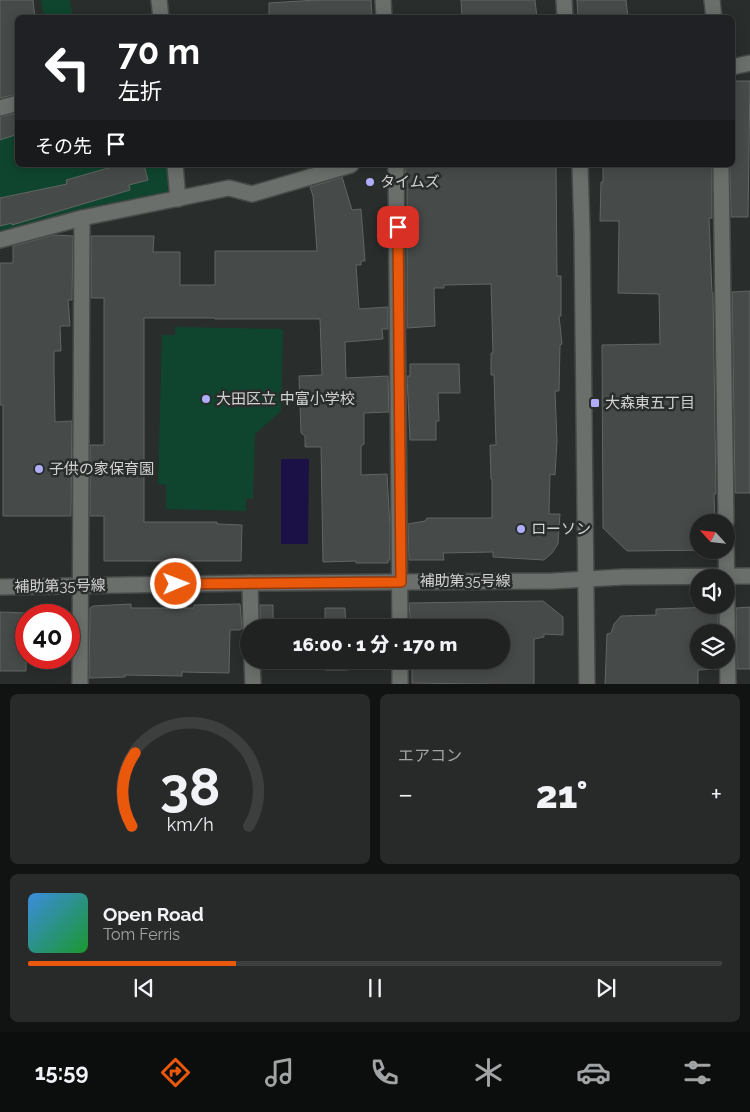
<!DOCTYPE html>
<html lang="ja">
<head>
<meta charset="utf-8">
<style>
	body { margin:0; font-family:Raleway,"Noto Sans JP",sans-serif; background:#272a29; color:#f1f3f6; height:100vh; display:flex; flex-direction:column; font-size:19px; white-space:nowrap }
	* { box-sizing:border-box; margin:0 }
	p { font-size:16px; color:#a1a4a5 }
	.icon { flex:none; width:28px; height:28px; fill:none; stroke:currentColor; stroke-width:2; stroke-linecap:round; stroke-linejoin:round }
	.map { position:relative; height:684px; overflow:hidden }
	.details { display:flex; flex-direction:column; gap:10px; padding:10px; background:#111312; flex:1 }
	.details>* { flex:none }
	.top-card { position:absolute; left:15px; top:15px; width:720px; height:152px; border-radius:8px; box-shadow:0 2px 12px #0003,0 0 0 1px #3c3f3e; background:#202124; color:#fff; overflow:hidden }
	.needle { width:32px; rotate:297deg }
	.fabs { position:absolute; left:690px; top:514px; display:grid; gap:10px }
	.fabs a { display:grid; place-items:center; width:45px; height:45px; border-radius:50%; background:#1f2220; box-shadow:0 2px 12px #0003,0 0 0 1px #3c3f3e; font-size:25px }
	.speed { position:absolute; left:15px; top:604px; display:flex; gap:10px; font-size:25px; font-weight:700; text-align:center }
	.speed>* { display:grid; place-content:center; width:65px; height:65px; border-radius:50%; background:#1f2220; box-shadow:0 2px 12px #0003,0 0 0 1px #3c3f3e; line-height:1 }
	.speed .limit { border:8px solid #d22; background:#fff; color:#111 }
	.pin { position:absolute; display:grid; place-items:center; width:42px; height:42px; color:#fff; margin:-21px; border-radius:10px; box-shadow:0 2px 8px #0006 }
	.me { position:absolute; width:55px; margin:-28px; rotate:89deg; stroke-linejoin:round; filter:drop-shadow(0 0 4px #0008) }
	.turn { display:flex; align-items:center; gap:18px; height:105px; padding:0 20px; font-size:22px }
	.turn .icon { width:65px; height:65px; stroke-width:2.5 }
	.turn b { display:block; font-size:35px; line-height:42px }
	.then { display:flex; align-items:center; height:48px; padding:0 20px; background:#0003; gap:10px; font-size:19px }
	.big { font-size:38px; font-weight:800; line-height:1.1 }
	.details .tile { flex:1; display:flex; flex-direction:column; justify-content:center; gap:8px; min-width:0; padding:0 18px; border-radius:8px; background:#272a29 }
	.details .dial { align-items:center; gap:0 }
	.dial svg { height:130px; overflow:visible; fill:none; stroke:#3c3f3e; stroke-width:7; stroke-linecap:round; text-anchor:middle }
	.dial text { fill:#f1f3f6; stroke:none }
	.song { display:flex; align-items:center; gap:15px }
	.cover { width:60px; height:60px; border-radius:8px; background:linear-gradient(135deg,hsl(210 70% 55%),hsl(130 70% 35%)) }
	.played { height:5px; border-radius:2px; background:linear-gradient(90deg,#ea580c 30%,#3c3f3e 30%) }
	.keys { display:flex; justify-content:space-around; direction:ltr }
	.heat { display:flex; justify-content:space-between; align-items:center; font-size:28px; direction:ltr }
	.details .tiles { flex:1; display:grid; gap:10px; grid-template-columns:1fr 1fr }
	.tile:last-child { grid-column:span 2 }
	.trip { position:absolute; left:240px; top:619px; width:270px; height:50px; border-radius:25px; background:#1f2220; box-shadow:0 2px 12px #0003,0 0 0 1px #3c3f3e; font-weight:800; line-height:50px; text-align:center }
	.tab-bar { display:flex; height:80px; justify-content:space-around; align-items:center; background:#0c0e0d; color:#a1a4a5 }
	.tab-bar .icon { width:35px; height:35px }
	.tab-bar .on { color:#ea580c }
	.tab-bar b { font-size:22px; color:#f1f3f6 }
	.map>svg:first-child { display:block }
</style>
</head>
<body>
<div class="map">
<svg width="750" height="685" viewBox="0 0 750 685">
	<rect width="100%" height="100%" fill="#292d2b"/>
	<!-- green -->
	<g fill="#0f452e">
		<path d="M41,0h29l3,17h-29z"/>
		<path d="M17,103l1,62h157l3,34 -178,42v-133z"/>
		<path d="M175,327l108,2 -2,82 -26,23 -2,65h-7v12l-80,-2v-24l-8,-1 4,-149h13z"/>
	</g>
	<!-- water -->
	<path fill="#1c1147" d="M281,459h28l-1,85h-27z"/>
	<!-- building -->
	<g fill="#464a48" stroke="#616663">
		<path d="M0,0h33l2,18h-17v76l-18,4z"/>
		<path d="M316,0h55l1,18h-103v-15z"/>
		<path d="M461,0h74l2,18h-75z"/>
		<path d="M577,0h49l2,18h-50z"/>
		<path d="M732,81h18l-2,136h-17l-1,-52h2z"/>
		<path d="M18,113v21l-18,6v-23z"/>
		<path d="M119,165h25l4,15 -19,5 1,5 -118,35v-2l-12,3v-28l67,-14 -1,-4z"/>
		<path d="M405,165h151l1,111h4v40h-2l3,28 -2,1 -1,46h-4l2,50 -2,34 -5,-1 -1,40h11l-2,30 -6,9 -8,7 -51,-3v-5l-50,1 1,7h-35l-1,-36 17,-3 2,-3h65v-39h-1l-1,-34h6l-2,-70h-3v-22h2l-2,-69 -47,1v3h-10l1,38 -28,2v-146l-1,-2z"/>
		<path d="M603,165h109v53h-3l3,75h1l3,201h-2l1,28h-16v28h16l-88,1 -24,-23 -1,-183 58,-1 -1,-50 -41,-1 1,-72h-19l1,-39h2z"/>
		<path d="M342,177l10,33 9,-1 4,52h-4v4h-5l3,44 29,-2v22h-6l1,10 -38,3 1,36 42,-2 1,36 -25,1v31l-3,2v29l26,-1 3,53v33h-2v3h-32v-2l-33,1 -2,-115h-16v-11l-4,-3 -2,-57 23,-1 -2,-56h-105v-1h-71v204h73v2l25,1 -1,36h-137v-45h-14v-71h14v-147h-13v-62h63l-1,16h27v33h35v-34h102l-4,-55 -3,-9z"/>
		<path d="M53,235l20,1 -1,64h-4l2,26h-10l1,25h-7v18l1,53 17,-1 -1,95h-68v-111h-3v-142h13v-17z"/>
		<path d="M750,291v202h-15l-3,-201z"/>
		<path d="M410,364h49l1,29h-22l1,28h-3v19h-26l-3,-64h3z"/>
		<path d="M543,601l20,16v18l-19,-1v3l-10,2v46l-122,-2v-23h89v-32h-90l-2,-25z"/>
		<path d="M131,604v4h63v-3l46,-1 2,24 -2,2h-10l-1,43 -47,-1v4l-57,-1v2l-36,1 1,-70 3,-2z"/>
		<rect x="260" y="605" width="13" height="23"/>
		<path d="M715,607l3,1v24h-19v28h19v9l-20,1v15h-93l2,-51 4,-1 3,-9 7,-8 35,-1v-6z"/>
		<path d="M750,607v62h-13l-1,-61z"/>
		<path d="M325,608h20l1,20h-21z"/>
		<path d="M0,612l26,1v58h-26z"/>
		<rect x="326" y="660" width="21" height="10"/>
	</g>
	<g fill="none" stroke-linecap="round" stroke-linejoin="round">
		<defs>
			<g id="minor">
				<path d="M159,0l2,18"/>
				<path d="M383,0l1,18"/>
				<path d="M564,0l1,18"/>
				<path d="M712,0l2,18"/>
				<path d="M732,67l18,-4"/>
				<path d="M0,108l18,-5"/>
				<path d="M175,165l3,34"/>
				<path d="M396,165l4,463"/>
				<path d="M580,165l2,66 5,454"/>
				<path d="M721,165l5,357"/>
				<path d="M0,240l82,-22 147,-30 23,6 99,-29"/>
				<path d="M726,531l2,154"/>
				<path d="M250,583l1,45"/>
				<path d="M0,587l250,-4 303,-2 70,-4 127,-1"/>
				<path d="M252,660l1,25"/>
				<path d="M400,660v25"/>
				<path d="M80,685l2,-467"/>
			</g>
		</defs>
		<!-- minor casing -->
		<use href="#minor" stroke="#474a48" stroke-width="18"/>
		<!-- minor -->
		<use href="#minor" stroke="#6a6f6c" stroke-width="15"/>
	</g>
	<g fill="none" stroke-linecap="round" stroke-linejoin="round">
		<defs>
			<path id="route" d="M176,584l225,-2 -3,-355"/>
		</defs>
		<!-- route casing -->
		<use href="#route" stroke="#983908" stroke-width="12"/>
		<!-- route -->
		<use href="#route" stroke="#ea580c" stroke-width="9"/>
	</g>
	<!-- markers -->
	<g fill="#b0aefa" stroke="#292d2b" stroke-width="2">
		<circle cx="370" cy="182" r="5"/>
		<circle cx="206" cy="399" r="5"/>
		<rect x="590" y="398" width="10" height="10" rx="2.5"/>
		<circle cx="39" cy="469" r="5"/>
		<circle cx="521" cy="529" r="5"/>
	</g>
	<g text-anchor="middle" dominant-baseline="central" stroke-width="5" stroke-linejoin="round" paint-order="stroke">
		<!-- poi labels -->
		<g font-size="15" fill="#d1d3d2" stroke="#292d2b" text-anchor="start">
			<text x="380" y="182">タイムズ</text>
			<text x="216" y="399">大田区立 中富小学校</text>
			<text x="605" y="403">大森東五丁目</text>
			<text x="49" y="469">子供の家保育園</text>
			<text x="531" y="529">ローソン</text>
		</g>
		<!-- street labels -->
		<g font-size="15" fill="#d1d3d2" stroke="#292d2b">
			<text x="465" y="581">補助第35号線</text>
			<text transform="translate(60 586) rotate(-1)">補助第35号線</text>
		</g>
	</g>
</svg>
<div class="fabs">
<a><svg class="needle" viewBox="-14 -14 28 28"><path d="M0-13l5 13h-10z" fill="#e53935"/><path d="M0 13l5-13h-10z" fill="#a1a4a5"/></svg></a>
<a><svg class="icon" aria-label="sound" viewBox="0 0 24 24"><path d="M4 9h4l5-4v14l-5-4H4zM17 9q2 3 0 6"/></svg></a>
<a><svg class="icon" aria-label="layers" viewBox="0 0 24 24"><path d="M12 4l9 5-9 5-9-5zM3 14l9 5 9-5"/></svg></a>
</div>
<div class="speed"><div class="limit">40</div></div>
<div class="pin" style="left:398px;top:227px;background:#d93025"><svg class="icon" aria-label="arrive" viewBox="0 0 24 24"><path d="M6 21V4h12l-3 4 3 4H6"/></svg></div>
<svg class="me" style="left:176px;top:584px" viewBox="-20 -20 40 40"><circle r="17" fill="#ea580c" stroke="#fff" stroke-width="3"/><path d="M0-11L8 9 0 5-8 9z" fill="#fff"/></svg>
<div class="trip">16:00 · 1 分 · 170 m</div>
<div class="top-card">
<div class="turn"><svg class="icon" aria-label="left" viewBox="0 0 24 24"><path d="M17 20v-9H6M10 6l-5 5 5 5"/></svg><div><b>70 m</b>左折</div></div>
<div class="then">その先<svg class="icon" aria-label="arrive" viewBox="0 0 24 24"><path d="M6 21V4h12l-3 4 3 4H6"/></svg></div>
</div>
</div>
<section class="details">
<div class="tiles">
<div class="tile dial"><svg viewBox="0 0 100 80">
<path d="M14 69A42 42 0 1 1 86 69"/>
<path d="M14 69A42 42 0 0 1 16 24" stroke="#ea580c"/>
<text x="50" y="56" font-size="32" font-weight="700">38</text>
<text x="50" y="72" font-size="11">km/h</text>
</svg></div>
<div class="tile"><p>エアコン</p>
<div class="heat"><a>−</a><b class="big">21°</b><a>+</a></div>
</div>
<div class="tile">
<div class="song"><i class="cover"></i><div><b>Open Road</b><p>Tom Ferris</p></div></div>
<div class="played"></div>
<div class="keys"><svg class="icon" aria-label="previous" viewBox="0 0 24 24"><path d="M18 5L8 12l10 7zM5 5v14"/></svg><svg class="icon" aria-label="pause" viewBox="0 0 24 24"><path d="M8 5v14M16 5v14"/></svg><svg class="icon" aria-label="next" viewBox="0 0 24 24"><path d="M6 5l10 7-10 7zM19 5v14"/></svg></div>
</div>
</div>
</section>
<nav class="tab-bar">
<b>15:59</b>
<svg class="icon on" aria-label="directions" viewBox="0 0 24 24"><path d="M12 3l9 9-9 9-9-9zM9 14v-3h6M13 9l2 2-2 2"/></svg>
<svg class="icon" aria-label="music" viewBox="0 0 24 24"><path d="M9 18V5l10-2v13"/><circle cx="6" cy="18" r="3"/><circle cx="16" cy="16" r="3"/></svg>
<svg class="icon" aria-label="phone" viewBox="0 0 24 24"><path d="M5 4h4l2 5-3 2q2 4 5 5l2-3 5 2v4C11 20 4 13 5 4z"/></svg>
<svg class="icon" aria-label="climate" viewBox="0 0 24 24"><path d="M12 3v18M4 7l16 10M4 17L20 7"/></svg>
<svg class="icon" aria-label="car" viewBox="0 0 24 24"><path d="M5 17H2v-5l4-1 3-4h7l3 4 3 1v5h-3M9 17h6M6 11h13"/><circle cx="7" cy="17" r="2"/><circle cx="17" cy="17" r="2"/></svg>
<svg class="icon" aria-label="filters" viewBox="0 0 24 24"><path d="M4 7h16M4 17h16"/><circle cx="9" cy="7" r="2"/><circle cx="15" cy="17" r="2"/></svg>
</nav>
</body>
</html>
